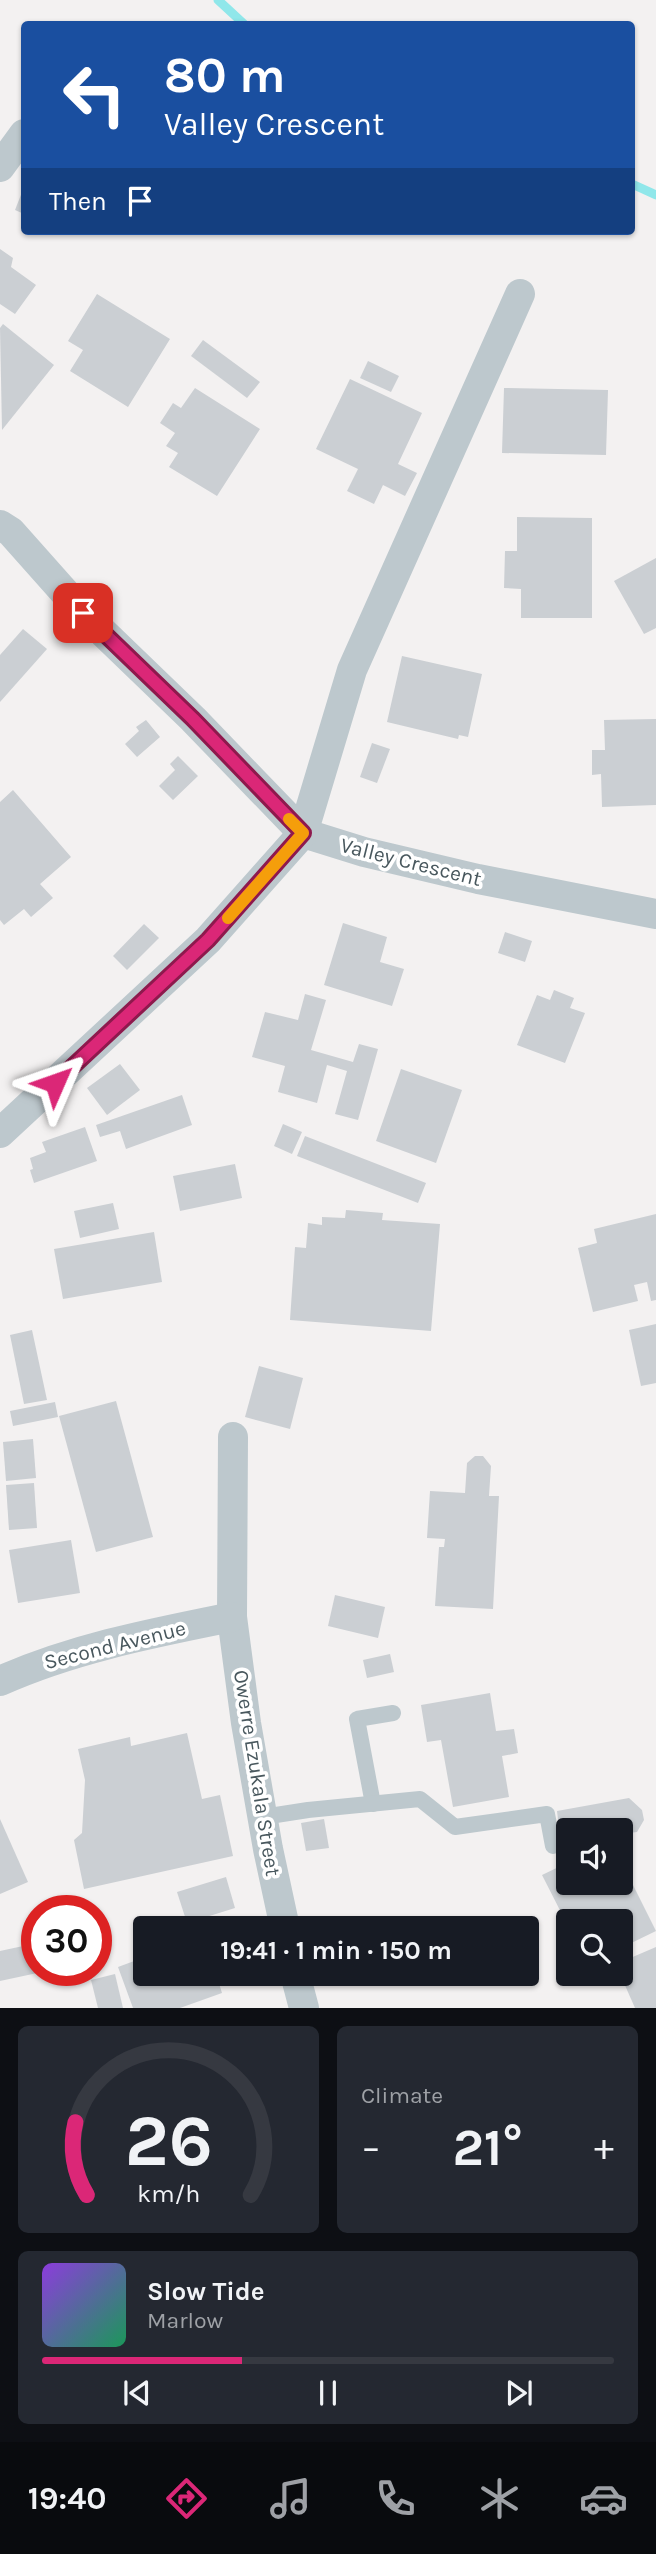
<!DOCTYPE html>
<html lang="en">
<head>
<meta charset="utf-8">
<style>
	body { margin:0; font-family:Karla,sans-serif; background:#242831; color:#f1f3f6; height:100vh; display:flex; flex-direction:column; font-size:26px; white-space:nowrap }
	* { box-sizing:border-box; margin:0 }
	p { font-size:23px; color:#9ea1a6 }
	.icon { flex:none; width:38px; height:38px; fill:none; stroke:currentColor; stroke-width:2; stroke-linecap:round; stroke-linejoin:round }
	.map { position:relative; height:2008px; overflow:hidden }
	.sheet { display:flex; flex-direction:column; gap:18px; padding:18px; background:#0d0f14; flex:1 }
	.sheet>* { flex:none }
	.guide { position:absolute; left:21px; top:21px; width:614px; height:214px; border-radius:7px; box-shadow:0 2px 5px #0004; background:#1a4fa0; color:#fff; overflow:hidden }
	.tools { position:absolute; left:556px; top:1818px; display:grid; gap:14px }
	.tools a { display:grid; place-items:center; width:77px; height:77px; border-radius:7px; background:#171b24; box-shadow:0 2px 5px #0004; font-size:35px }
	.speed { position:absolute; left:21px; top:1895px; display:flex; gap:14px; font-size:35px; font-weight:700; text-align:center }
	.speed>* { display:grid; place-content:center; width:91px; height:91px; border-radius:50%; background:#171b24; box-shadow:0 2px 5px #0004; line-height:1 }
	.speed .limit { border:10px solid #d22; background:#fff; color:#111 }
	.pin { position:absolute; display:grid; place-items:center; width:60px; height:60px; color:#fff; margin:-30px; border-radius:14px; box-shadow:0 4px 10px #0006 }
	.me { position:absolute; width:77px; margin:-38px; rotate:47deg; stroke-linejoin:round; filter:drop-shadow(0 0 5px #0008) }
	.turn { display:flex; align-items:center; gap:24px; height:147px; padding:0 28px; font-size:32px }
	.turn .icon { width:91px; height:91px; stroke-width:2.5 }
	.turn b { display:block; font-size:49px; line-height:60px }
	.then { display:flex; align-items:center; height:66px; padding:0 28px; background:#0003; gap:14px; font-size:26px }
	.big { font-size:52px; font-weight:700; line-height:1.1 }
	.sheet .card { flex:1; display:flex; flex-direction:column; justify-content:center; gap:10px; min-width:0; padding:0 24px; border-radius:10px; background:#242831 }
	.sheet .dial { align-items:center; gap:0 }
	.dial svg { height:182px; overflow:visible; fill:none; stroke:#363941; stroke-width:7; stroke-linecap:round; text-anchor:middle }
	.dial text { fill:#f1f3f6; stroke:none }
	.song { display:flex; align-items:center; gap:21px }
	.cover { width:84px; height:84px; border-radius:10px; background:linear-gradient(135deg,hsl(270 70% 55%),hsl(150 70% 35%)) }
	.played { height:7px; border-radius:4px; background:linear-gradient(90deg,#db2777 35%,#363941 35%) }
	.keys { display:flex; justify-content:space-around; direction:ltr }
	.heat { display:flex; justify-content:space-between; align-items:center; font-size:38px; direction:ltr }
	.sheet .tiles { flex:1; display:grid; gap:18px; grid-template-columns:1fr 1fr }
	.card:last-child { grid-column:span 2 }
	.trip { position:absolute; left:133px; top:1916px; width:406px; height:70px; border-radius:7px; background:#171b24; box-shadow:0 2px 5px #0004; font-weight:700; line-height:70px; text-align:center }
	.dock { display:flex; height:112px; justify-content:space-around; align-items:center; background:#090b0e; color:#9ea1a6 }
	.dock .icon { width:49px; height:49px }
	.dock .selected { color:#db2777 }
	.dock b { font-size:32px; color:#f1f3f6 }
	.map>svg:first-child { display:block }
</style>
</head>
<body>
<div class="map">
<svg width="656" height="2008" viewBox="0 0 656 2008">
	<rect width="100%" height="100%" fill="#f3f1f1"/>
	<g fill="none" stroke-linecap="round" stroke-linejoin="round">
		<!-- stream -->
		<g stroke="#90e7ea" stroke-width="9">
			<path d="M218,0l26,24"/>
			<path d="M632,184l24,11"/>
		</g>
	</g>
	<!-- building -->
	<g fill="#cbcfd3">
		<path d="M24,187v27l-9,-4z"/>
		<path d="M0,249l13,9 -2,9 25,18 -21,29 -15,-10z"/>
		<path d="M97,294l73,45 -42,68 -58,-36 13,-21 -15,-9z"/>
		<path d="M3,324l51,41 -52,65 -2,-102z"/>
		<path d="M203,340l57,42 -13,16 -56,-42z"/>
		<path d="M368,361l31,15 -8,16 -31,-14z"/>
		<path d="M350,379l72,34 -24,51 19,9 -12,23 -22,-11 -9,19 -27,-13 11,-22 -42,-20z"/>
		<path d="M195,388l65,41 -43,67 -48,-29 9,-14 -12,-7 9,-13 -15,-10 13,-20 8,5z"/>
		<path d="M504,388l104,2 -2,65 -104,-2z"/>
		<path d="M517,517l75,1v100h-71v-29l-17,-1 1,-37h12z"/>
		<path d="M656,558v70l-12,6 -30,-53z"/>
		<path d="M23,629l24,20 -47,53v-47z"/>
		<path d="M402,656l80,18 -14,63 -9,-2 -1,4 -71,-17z"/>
		<path d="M656,719v86l-54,2 -1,-33 -9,1v-25h13l-1,-30z"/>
		<path d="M146,720l14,17 -23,20 -12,-13 14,-13 -3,-4z"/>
		<path d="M372,743l18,6 -13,34 -17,-6z"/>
		<path d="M178,756l20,20 -25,24 -14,-14 16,-16 -5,-6z"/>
		<path d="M13,790l58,67 -31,27 13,14 -22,19 -7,-8 -20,16 -4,-5v-118z"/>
		<path d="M343,923l44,14 -7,25 24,7 -12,37 -68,-21z"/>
		<path d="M144,924l15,14 -32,32 -14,-14z"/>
		<path d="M505,932l27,9 -7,21 -27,-9z"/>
		<path d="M554,990l20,8 -4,10 15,5 -20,50 -48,-18 20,-50 13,5z"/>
		<path d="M305,994l21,6 -15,50 42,12 6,-18 19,5 -20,71 -23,-6 12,-43 -20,-6 -10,38 -39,-11 7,-26 -33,-9 13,-45 33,8z"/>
		<path d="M120,1064l20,26 -33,25 -20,-27z"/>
		<path d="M401,1069l61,21 -26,73 -60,-22z"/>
		<path d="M182,1095l10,30 -66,24 -6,-18 -20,6 -4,-12z"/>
		<path d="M283,1124l19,8 -10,22 -18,-8z"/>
		<path d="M85,1127l12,34 -63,22 -4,-13 3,-1 -3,-11 16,-6 -4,-10z"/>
		<path d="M305,1136l121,47 -8,20 -121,-47z"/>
		<path d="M235,1164l7,34 -62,13 -7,-35z"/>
		<path d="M113,1203l6,26 -39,9 -6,-27z"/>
		<path d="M346,1210l37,3 -1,7 58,4 -9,107 -141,-11 5,-73 11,1 2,-25 14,2v-8l23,1z"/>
		<path d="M656,1214v86l-5,1 -4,-19 -13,3 4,16 -45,11 -15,-64 19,-5 -3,-14z"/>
		<path d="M154,1232l8,50 -99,17 -9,-50z"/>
		<path d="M656,1324v59l-15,3 -12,-56z"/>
		<path d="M32,1330l15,70 -23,4 -14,-69z"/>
		<path d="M259,1366l44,12 -13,51 -45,-12z"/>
		<path d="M116,1401l37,136 -57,15 -37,-136z"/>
		<path d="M55,1402l3,15 -45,9 -3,-15z"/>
		<path d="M33,1439l3,39 -30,3 -3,-39z"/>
		<path d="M475,1456h8l8,10 -2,30h10l-6,113 -58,-3 4,-59h5l1,-8 -18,-1 3,-47 35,2 2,-30z"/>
		<path d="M34,1483l3,45 -28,2 -3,-45z"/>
		<path d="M71,1540l9,53 -62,10 -9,-53z"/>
		<path d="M335,1595l50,12 -7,31 -50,-12z"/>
		<path d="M390,1654l4,18 -27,6 -4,-18z"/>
		<path d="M490,1693l6,38 18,-2 4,24 -16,3 7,41 -56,10 -12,-67 -14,2 -6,-37z"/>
		<path d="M187,1733l15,66 18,-4 13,61 -149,33 -10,-49 8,-7 3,-53 -7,-31 52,-12 1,9z"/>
		<path d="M629,1798l13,12 2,10 -7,12 -16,2v-4h-52v13l-8,2 -4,-34z"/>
		<path d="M0,1819l28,63 -28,12z"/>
		<path d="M324,1819l5,29 -23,3 -5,-28z"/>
		<path d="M621,1861l35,70 -35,17v-26h-52v6l-27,-53 27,-13v21h52z"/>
		<path d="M226,1877l9,31 -48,15 -10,-31z"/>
		<path d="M96,1911l13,43 -13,3z"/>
		<path d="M37,1943v27l5,2 -42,9v-30z"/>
		<path d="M656,1947v61h-21l-15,-34 1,-12z"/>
		<path d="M145,1957v17h41l2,6 18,-6h10l6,19 -42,15h-47l-15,-41z"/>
		<path d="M115,1974l8,34h-25l-7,-28z"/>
	</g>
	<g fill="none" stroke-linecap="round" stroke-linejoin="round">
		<!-- lane -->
		<g stroke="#bdc8cd" stroke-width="16">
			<path d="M373,1804l-16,-85 36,-6"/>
			<path d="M263,1817l45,-7 112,-11 35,28 92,-13 6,32"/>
		</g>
		<!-- street -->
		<g stroke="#bdc8cd" stroke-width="30">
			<path d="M0,167l24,-33"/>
			<path d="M0,525l11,7 72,81 110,106 110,114 61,19 114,27 178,35"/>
			<path d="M0,1133l208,-193 95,-107 49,-163 168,-376"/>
			<path d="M233,1437l-1,180 14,106 22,126 17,79"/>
			<path d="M0,1681c74,-33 153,-48 232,-64"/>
			<path d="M295,1974l9,34"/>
		</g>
	</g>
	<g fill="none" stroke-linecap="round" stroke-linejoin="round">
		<defs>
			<path id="route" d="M55,1083l153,-143 95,-107 -110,-114 -110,-106"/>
		</defs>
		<!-- route casing -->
		<use href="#route" stroke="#8e194d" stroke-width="18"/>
		<!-- route -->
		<use href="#route" stroke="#db2777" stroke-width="12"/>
		<!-- slow -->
		<path stroke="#f59e0b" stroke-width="12" d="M228,918l75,-85 -14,-14"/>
	</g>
	<g text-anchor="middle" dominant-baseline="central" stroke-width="7" stroke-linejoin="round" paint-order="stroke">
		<!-- street labels -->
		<g font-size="21" fill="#49585e" stroke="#fff">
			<text transform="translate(411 862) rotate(14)">Valley Crescent</text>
			<text transform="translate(115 1645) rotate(-14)">Second Avenue</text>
			<text transform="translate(257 1773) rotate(81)">Owerre Ezukala Street</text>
		</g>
	</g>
</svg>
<div class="tools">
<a><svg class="icon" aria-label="sound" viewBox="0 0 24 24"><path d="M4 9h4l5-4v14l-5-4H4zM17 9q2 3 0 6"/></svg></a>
<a><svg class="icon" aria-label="search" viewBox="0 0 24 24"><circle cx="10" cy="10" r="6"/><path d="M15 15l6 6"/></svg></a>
</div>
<div class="speed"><div class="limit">30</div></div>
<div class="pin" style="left:83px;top:613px;background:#d93025"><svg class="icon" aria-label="arrive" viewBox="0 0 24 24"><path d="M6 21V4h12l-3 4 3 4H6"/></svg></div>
<svg class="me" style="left:55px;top:1083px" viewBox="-20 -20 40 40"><path d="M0-17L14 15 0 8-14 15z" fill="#db2777" stroke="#fff" stroke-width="4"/></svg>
<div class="trip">19:41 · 1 min · 150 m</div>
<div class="guide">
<div class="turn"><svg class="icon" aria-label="left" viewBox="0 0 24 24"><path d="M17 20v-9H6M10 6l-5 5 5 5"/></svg><div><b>80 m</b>Valley Crescent</div></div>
<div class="then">Then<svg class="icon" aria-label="arrive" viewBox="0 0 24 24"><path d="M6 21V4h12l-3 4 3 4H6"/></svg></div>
</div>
</div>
<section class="sheet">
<div class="tiles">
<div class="card dial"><svg viewBox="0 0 100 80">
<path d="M14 69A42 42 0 1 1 86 69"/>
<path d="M14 69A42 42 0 0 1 9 37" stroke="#db2777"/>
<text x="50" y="56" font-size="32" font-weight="700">26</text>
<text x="50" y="72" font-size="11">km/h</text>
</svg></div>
<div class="card"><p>Climate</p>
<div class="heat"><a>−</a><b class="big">21°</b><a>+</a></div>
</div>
<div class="card">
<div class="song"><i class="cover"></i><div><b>Slow Tide</b><p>Marlow</p></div></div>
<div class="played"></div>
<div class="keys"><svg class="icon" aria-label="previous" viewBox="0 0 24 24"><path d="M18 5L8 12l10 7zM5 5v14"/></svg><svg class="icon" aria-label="pause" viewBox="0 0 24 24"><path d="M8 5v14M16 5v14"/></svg><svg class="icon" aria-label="next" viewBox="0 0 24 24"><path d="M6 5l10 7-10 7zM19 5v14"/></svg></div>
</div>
</div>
</section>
<nav class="dock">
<b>19:40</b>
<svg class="icon selected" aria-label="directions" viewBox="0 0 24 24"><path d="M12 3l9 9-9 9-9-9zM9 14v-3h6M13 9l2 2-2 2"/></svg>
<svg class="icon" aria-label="music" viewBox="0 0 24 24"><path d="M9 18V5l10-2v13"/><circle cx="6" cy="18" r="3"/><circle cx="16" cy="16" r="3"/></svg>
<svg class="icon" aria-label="phone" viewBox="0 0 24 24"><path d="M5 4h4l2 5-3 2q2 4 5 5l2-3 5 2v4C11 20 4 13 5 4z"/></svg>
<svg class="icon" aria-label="climate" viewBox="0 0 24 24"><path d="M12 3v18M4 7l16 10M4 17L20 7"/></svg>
<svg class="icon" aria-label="car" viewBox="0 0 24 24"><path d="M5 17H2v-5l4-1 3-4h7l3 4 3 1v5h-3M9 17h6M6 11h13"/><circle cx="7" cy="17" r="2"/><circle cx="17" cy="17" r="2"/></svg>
</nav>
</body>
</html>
